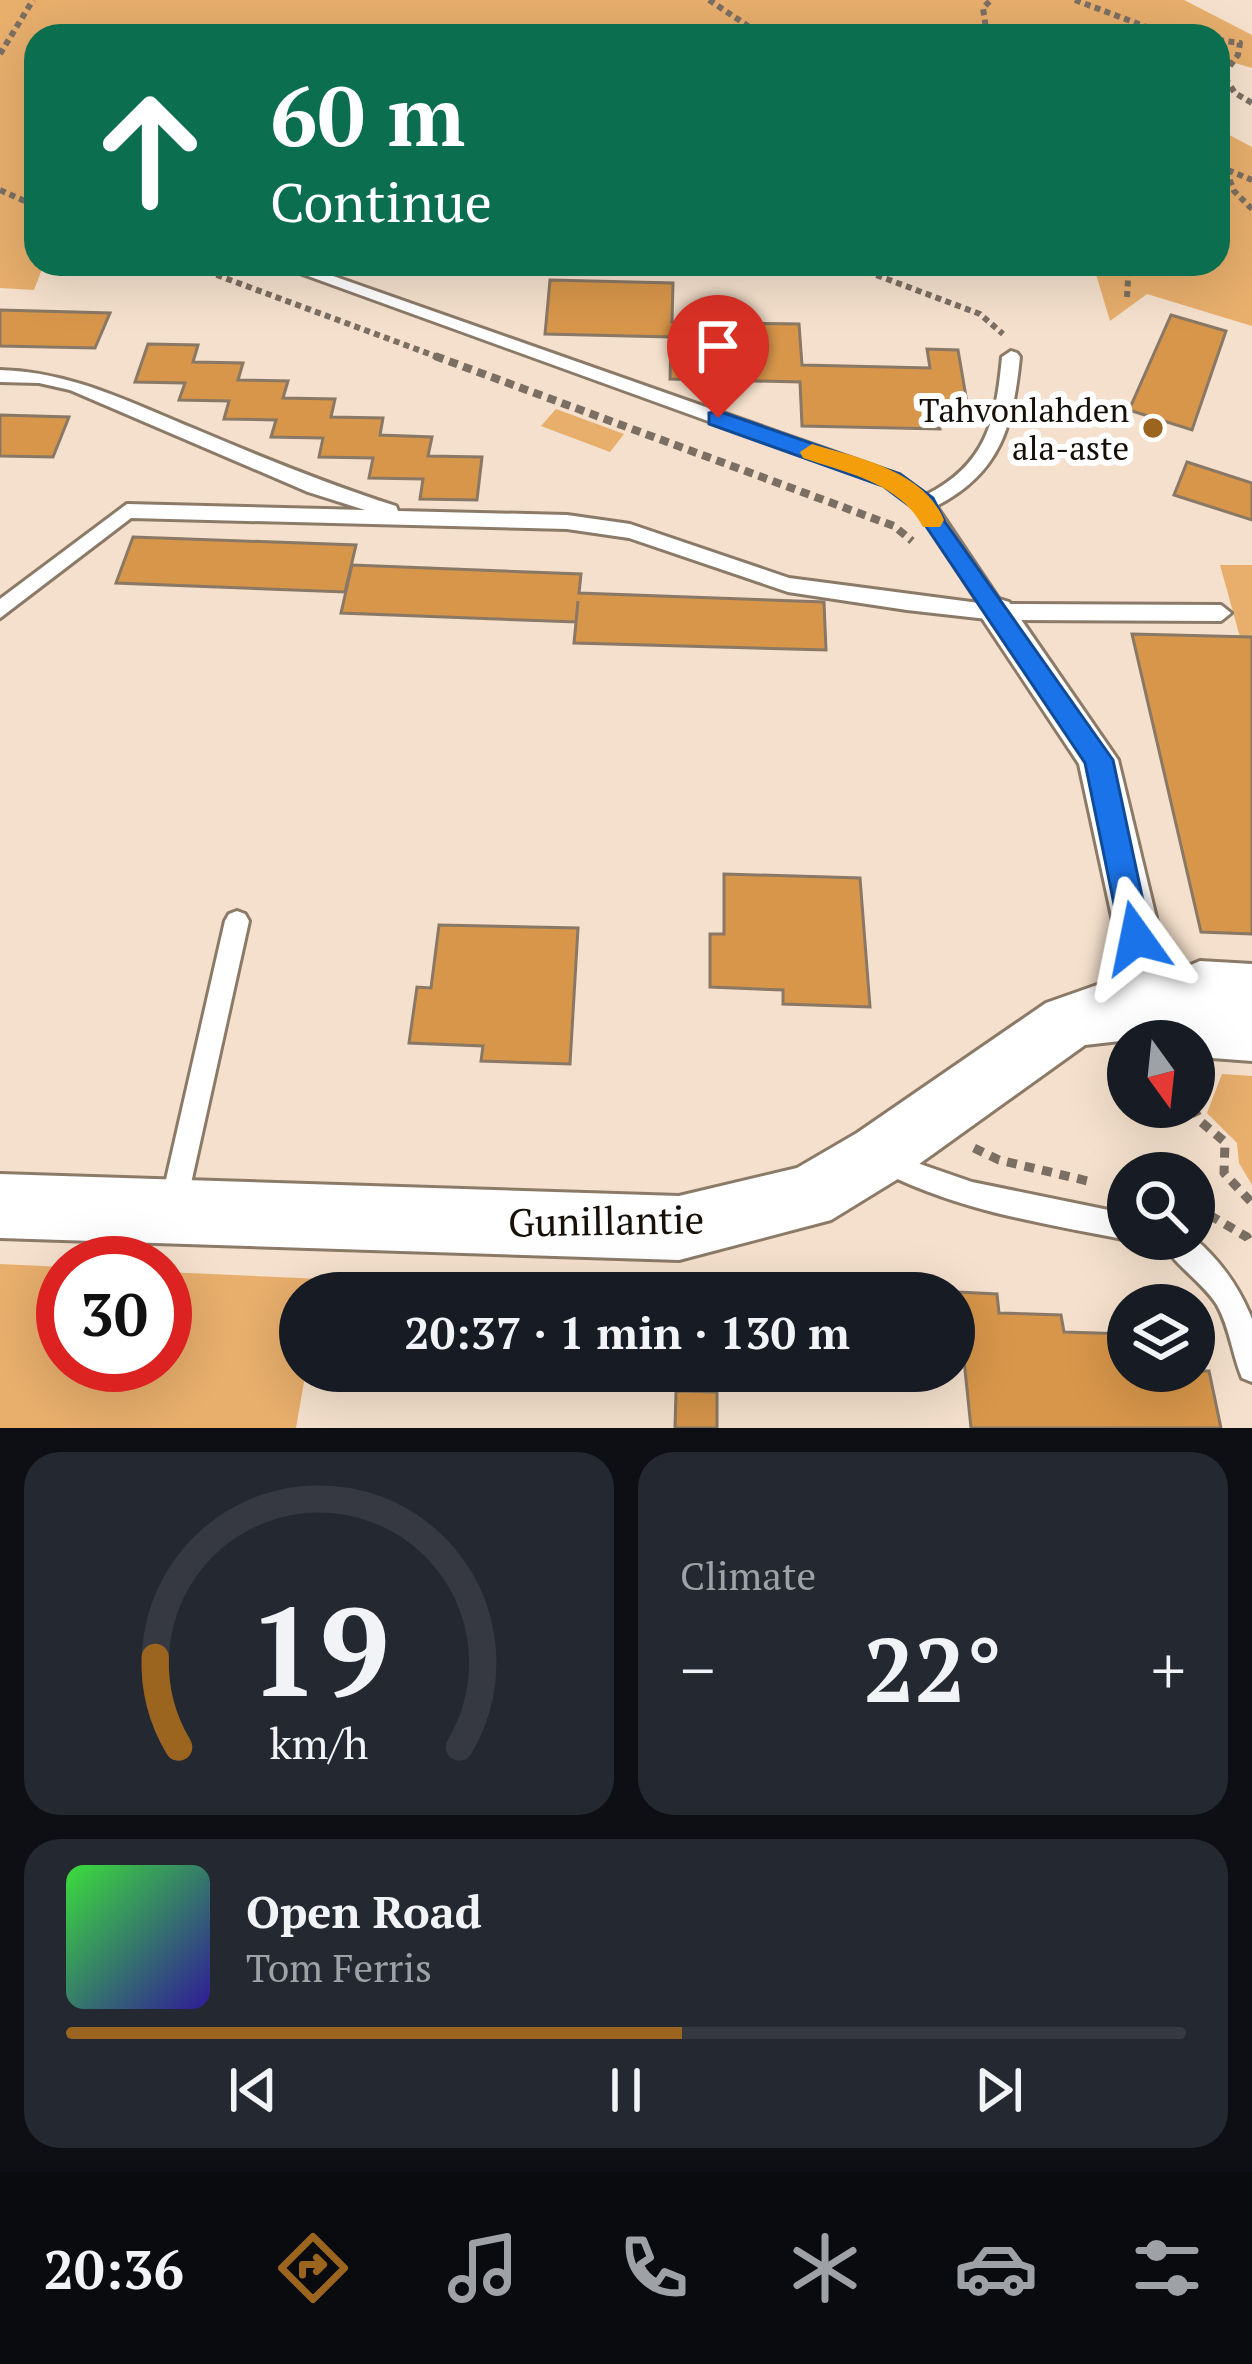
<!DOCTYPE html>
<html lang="en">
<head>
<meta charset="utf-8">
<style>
	body { margin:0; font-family:"PT Serif",serif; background:#242831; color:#f1f3f6; height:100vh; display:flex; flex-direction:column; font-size:45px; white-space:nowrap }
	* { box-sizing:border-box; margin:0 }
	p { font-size:39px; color:#9ea1a6 }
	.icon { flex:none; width:66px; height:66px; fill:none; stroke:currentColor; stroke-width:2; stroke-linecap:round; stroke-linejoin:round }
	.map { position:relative; height:1428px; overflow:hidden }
	.side { display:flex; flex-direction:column; gap:24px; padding:24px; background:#0d0f14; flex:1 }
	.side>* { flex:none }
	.guide { position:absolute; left:24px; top:24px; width:1206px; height:252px; border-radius:36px; box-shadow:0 12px 48px #0002; background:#0b6e4f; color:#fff; overflow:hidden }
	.needle { width:78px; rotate:165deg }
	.controls { position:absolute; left:1107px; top:1020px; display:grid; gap:24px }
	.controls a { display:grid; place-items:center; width:108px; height:108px; border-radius:50%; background:#171b24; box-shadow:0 12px 48px #0002; font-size:60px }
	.speed { position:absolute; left:36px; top:1236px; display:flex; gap:24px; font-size:60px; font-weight:700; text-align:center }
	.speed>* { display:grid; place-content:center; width:156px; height:156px; border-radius:50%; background:#171b24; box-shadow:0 12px 48px #0002; line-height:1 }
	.speed .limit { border:18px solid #d22; background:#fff; color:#111 }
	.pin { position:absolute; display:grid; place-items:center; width:102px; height:102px; color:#fff; margin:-123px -51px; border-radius:50% 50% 50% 0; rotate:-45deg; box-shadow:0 0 12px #0007 }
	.pin .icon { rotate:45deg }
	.me { position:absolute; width:132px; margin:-66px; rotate:348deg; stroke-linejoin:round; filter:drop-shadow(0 0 9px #0008) }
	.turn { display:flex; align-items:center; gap:42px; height:252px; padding:0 48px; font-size:54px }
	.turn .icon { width:156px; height:156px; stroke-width:2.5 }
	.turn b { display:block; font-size:84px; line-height:102px }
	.big { font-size:90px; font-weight:600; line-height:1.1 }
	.side .card { flex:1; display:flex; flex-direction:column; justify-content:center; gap:18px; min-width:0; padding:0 42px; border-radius:36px; background:#242831 }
	.side .dial { align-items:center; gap:0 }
	.dial svg { height:312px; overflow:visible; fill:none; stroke:#363941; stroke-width:7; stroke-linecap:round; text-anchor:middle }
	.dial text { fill:#f1f3f6; stroke:none }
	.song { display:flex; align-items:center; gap:36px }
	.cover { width:144px; height:144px; border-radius:18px; background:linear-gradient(135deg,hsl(120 70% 55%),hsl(250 70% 35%)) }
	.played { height:12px; border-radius:6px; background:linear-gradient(90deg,#9c651f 55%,#363941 55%) }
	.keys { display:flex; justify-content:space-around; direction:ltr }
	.heat { display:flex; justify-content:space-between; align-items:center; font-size:66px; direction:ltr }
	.side .tiles { flex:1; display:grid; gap:24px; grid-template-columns:1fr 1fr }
	.card:last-child { grid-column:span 2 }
	.trip { position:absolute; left:279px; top:1272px; width:696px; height:120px; border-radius:60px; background:#171b24; box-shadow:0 12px 48px #0002; font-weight:600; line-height:120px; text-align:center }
	.menu { display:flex; height:192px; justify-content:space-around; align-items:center; background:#090b0e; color:#9ea1a6 }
	.menu .icon { width:84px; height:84px }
	.menu .current { color:#9c651f }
	.menu b { font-size:54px; color:#f1f3f6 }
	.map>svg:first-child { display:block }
</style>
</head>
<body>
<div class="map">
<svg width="1252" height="1428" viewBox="0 0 1252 1428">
	<rect width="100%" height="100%" fill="#f4e0cc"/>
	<!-- green -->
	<g fill="#e7ae6c">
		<path d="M0,0h1184l68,35v33l-34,-10v-22h-1182v228h8l-10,26 -34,-2z"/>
		<path d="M1218,129l34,18v179l-105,-32 -37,27 -17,-57h125z"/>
		<path d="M556,409l68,25 -14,18 -69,-26z"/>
		<path d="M1220,565h32v72h-12z"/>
		<path d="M1222,1074l30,2v109l-13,-22 -2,-20 -30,-30z"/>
		<path d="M0,1264l63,3v98h102v-93l156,7 -3,14h-18v78h6l-10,57h-296z"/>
	</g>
	<!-- building -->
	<g fill="#d7964a" stroke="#897865" stroke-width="3">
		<path d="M550,280l123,3 -1,39 127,2 3,41 128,3 -3,-19 31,1 12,70 -31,-1 1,10 -138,-3 -2,-44 -130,-3 1,-42 -126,-3z"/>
		<path d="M0,310l110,3 -15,35 -95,-2z"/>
		<path d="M1171,315l55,16 -34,99 -63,-20z"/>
		<path d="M148,344l50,1 -5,17 50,1 -5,17 50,1 -5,17 52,1 -4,18 52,1 -3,17 52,2 -4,19 54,1 -5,43 -57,-1 3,-20 -54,-1 4,-20 -54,-1 4,-19 -52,-1 5,-17 -52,-1 5,-18 -50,-1 6,-17 -50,-1z"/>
		<path d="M0,415l69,2 -16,40 -53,-1z"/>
		<path d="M1187,462l65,21v37l-78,-25z"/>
		<path d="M133,537l223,8 -11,47 -229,-9z"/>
		<path d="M352,565l229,9 -2,19 245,9 2,48 -252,-7 4,-42 -2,21 -235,-9z"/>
		<path d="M1132,634l120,3v297l-51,-2z"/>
		<path d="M724,874l136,4 10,129 -87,-3v-14l-73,-3v-53h14z"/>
		<path d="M439,925l139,3 -8,136 -89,-3 2,-15 -74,-3 8,-56 14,1z"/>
		<path d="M957,1292l40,2 2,19 62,2 3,17 64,2v37h81l12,57h-250z"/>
		<path d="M676,1391l41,1v36h-42z"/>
	</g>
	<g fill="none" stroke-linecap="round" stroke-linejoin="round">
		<defs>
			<g id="service">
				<path d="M275,264h24l600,211 27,20c61,-31 70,-75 76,-138l9,-6 6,2 3,4c-7,68 -19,116 -84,149l66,98 219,1 10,8 -10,8 -225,-1 -89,-10 -119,-18 -159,-54 -62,-9 -436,-11 -131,100v-19l127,-95 238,6 -57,-18 -238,-102 -31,-7 -39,-1v-12c72,2 129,32 195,59 66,28 132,55 201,77l2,5 169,4 63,9 159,54 190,25 -61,-94 -33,-24z"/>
				<path d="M237,911l8,3 4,7 -63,285 -4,9 -9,4 -9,-4 -4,-9 65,-285 4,-7z"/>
				<path d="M884,1146l36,18 52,18 156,32v25h3l-3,1c-88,-17 -173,-30 -253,-72l-4,-9 4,-9z"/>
				<path d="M1194,1238c27,23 45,49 58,81v63l-10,-4c-10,-24 -12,-50 -25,-73 -15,-24 -47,-43 -56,-66z"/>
			</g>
			<path id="minor" d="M996,598l13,4 109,158 60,249 -7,15 -16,6 -16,-6 -7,-15 -53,-245 -101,-152 5,-10z"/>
			<path id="tertiary" d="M1200,961l52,3v97l-40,-3 -18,-7v-10l-39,-4 -70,8 -184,132 -70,43 -152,40 -679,-22v-64l679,22 118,-28 60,-35 189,-130 54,-19 51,-2z"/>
		</defs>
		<!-- service casing -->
		<use href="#service" stroke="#8c7a68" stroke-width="6"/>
		<!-- minor casing -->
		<use href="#minor" stroke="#8c7a68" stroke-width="6"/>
		<!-- tertiary casing -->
		<use href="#tertiary" stroke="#8c7a68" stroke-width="6"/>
		<!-- path-far2 -->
		<g stroke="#7b6e62" stroke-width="6" stroke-dasharray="6 4.5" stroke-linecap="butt">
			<path d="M709,0l54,36"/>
			<path d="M1075,0l90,34 34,2"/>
			<path d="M987,36l-4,-28 8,-8"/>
			<path d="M1218,40l22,3 -2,12 -15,20 12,18 17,10"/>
			<path d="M0,54l33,-54"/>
			<path d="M1218,166l34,14"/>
			<path d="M1226,170l8,21 18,18"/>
			<path d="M0,190l36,16"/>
			<path d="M187,264l256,95"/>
			<path d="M847,264l133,50 23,20"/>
			<path d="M1127,297l2,-33"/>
		</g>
		<!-- path-far1 -->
		<path stroke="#7b6e62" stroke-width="8" stroke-dasharray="9 6" stroke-linecap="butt" d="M435,356l459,170 18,15"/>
		<!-- path -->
		<g stroke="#7b6e62" stroke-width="9" stroke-dasharray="10 8" stroke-linecap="butt">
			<path d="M1194,1098l7,-27"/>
			<path d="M1193,1107l7,14 25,21 -1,31 28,30"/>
			<path d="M974,1148l25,12 93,22"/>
			<path d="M1194,1206l53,31 5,9"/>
		</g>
		<!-- service -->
		<use href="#service" fill="#fff" fill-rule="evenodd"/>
		<!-- minor -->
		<use href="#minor" fill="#fff" fill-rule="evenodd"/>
		<!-- tertiary -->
		<use href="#tertiary" fill="#fff" fill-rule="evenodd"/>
	</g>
	<!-- route -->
	<path fill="#1a73e8" stroke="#114b97" stroke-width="3" d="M718,411l182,63 33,24 12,24 168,238 38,178 -4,10 -11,4 -11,-4 -4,-10 -36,-175 -170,-253 -32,-24 -174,-62v-11z"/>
	<!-- slow -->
	<path fill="#f59e0b" d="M812,444c47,14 112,27 132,76l-4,7h-17c-23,-44 -76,-54 -120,-69l-3,-6z"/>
	<!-- markers -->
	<circle fill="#9c651f" stroke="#fff" stroke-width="4.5" cx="1153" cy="428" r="12"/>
	<g text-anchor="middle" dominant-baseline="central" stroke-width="12" stroke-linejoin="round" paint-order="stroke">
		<!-- poi labels -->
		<g font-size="33" fill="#171009" stroke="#fff" text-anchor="end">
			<text x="1129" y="409">Tahvonlahden<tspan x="1129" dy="38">ala-aste</tspan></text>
		</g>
		<!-- near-street labels -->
		<g font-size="39" fill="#171009" stroke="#fff">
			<text transform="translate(606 1220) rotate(-1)">Gunillantie</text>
		</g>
	</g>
</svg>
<div class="controls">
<a><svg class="needle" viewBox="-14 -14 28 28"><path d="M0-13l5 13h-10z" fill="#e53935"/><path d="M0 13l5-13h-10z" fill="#9ea1a6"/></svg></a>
<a><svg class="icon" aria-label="search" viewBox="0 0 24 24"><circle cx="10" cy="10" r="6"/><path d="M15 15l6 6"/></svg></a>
<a><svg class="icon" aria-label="layers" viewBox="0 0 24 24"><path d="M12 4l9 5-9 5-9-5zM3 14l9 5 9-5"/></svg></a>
</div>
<div class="speed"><div class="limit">30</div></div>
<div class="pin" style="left:718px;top:418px;background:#d93025"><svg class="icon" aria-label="arrive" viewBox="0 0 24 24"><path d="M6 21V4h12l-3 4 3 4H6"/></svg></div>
<svg class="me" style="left:1136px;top:938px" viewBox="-20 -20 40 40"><path d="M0-17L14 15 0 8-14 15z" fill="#1a73e8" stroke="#fff" stroke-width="4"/></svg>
<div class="trip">20:37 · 1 min · 130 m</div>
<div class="guide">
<div class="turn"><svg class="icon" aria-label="ahead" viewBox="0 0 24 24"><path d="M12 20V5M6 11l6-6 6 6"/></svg><div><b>60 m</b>Continue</div></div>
</div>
</div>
<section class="side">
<div class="tiles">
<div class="card dial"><svg viewBox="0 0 100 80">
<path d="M14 69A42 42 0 1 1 86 69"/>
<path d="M14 69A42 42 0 0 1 8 46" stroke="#9c651f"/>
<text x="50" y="56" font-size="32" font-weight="700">19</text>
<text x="50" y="72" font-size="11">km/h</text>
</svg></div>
<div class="card"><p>Climate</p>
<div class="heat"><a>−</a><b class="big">22°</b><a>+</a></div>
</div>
<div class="card">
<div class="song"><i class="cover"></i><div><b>Open Road</b><p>Tom Ferris</p></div></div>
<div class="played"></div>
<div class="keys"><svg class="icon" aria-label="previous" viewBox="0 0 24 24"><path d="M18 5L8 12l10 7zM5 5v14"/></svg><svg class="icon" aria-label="pause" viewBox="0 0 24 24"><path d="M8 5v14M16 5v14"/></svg><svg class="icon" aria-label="next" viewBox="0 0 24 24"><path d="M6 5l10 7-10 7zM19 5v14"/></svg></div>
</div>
</div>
</section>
<nav class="menu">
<b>20:36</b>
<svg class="icon current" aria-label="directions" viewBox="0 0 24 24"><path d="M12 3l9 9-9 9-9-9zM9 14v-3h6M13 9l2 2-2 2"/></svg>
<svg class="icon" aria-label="music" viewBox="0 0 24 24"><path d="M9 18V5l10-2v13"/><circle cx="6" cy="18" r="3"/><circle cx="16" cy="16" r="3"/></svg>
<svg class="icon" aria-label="phone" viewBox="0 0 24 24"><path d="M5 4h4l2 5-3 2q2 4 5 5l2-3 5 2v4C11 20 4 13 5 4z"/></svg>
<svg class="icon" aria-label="climate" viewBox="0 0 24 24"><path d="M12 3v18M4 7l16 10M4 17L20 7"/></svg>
<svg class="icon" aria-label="car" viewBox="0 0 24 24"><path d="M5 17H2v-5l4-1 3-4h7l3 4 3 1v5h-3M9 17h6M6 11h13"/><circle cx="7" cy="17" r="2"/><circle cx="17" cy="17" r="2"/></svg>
<svg class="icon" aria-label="filters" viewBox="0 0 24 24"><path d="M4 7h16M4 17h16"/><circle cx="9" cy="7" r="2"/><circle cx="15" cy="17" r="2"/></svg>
</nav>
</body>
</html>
